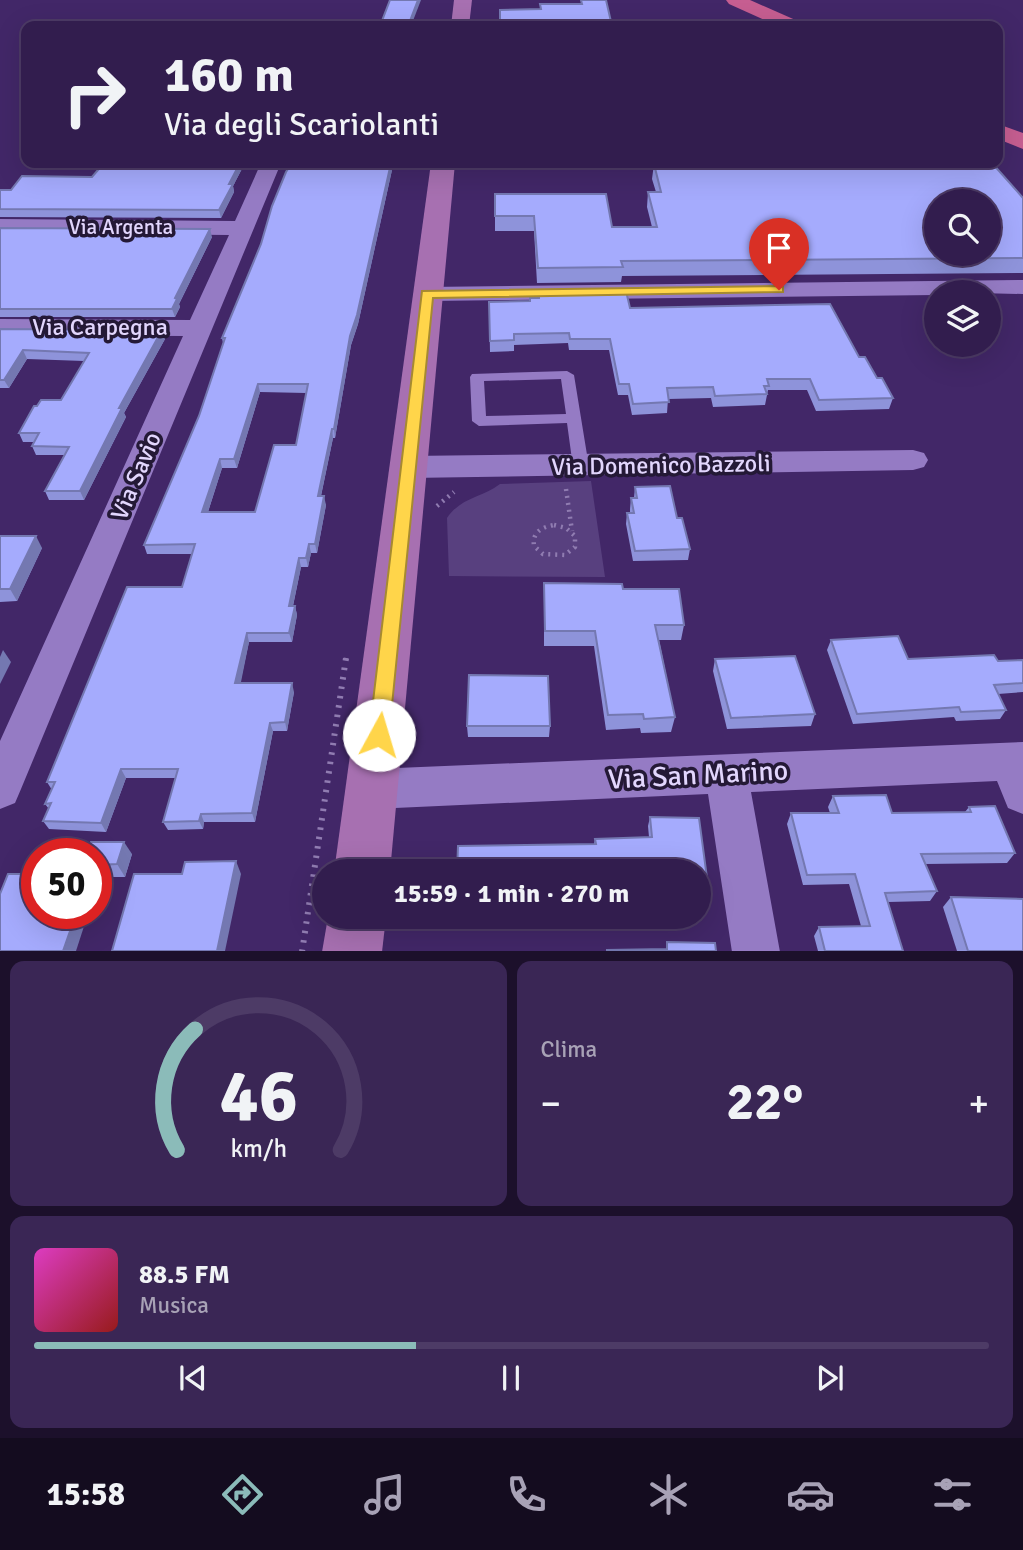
<!DOCTYPE html>
<html lang="it">
<head>
<meta charset="utf-8">
<style>
	body { margin:0; font-family:Signika,sans-serif; background:#3a2655; color:#f1f3f6; height:100vh; display:flex; flex-direction:column; font-size:26px; white-space:nowrap }
	* { box-sizing:border-box; margin:0 }
	p { font-size:23px; color:#a8a2b6 }
	.icon { flex:none; width:38px; height:38px; fill:none; stroke:currentColor; stroke-width:2; stroke-linecap:round; stroke-linejoin:round }
	.map { position:relative; height:951px; overflow:hidden }
	.details { display:flex; flex-direction:column; gap:10px; padding:10px; background:#1c102b; flex:1 }
	.details>* { flex:none }
	.guide { position:absolute; left:21px; top:21px; width:982px; height:147px; border-radius:14px; box-shadow:0 7px 28px #0002,0 0 0 2px #4d3b66; background:#321d4e; color:#f1f3f6; overflow:hidden }
	.buttons { position:absolute; left:924px; top:189px; display:grid; gap:14px }
	.buttons a { display:grid; place-items:center; width:77px; height:77px; border-radius:50%; background:#321d4e; box-shadow:0 7px 28px #0002,0 0 0 2px #4d3b66; font-size:35px }
	.speed { position:absolute; left:21px; top:838px; display:flex; gap:14px; font-size:35px; font-weight:700; text-align:center }
	.speed>* { display:grid; place-content:center; width:91px; height:91px; border-radius:50%; background:#321d4e; box-shadow:0 7px 28px #0002,0 0 0 2px #4d3b66; line-height:1 }
	.speed .limit { border:10px solid #d22; background:#fff; color:#111 }
	.pin { position:absolute; display:grid; place-items:center; width:60px; height:60px; color:#fff; margin:-72px -30px; border-radius:50% 50% 50% 0; rotate:-45deg; box-shadow:0 0 7px #0007 }
	.pin .icon { rotate:45deg }
	.me { position:absolute; width:77px; margin:-38px; rotate:6deg; stroke-linejoin:round; filter:drop-shadow(0 0 5px #0008) }
	.turn { display:flex; align-items:center; gap:24px; height:147px; padding:0 28px; font-size:32px }
	.turn .icon { width:91px; height:91px; stroke-width:2.5 }
	.turn b { display:block; font-size:49px; line-height:60px }
	.big { font-size:52px; font-weight:700; line-height:1.1 }
	.details .tile { flex:1; display:flex; flex-direction:column; justify-content:center; gap:10px; min-width:0; padding:0 24px; border-radius:14px; background:#3a2655 }
	.details .dial { align-items:center; gap:0 }
	.dial svg { height:182px; overflow:visible; fill:none; stroke:#4d3b66; stroke-width:7; stroke-linecap:round; text-anchor:middle }
	.dial text { fill:#f1f3f6; stroke:none }
	.song { display:flex; align-items:center; gap:21px }
	.cover { width:84px; height:84px; border-radius:10px; background:linear-gradient(135deg,hsl(310 70% 55%),hsl(0 70% 35%)) }
	.played { height:7px; border-radius:4px; background:linear-gradient(90deg,#8bbbb9 40%,#4d3b66 40%) }
	.keys { display:flex; justify-content:space-around; direction:ltr }
	.heat { display:flex; justify-content:space-between; align-items:center; font-size:38px; direction:ltr }
	.details .tiles { flex:1; display:grid; gap:10px; grid-template-columns:1fr 1fr }
	.tile:last-child { grid-column:span 2 }
	.trip { position:absolute; left:312px; top:859px; width:399px; height:70px; border-radius:35px; background:#321d4e; box-shadow:0 7px 28px #0002,0 0 0 2px #4d3b66; font-weight:700; line-height:70px; text-align:center }
	.dock { display:flex; height:112px; justify-content:space-around; align-items:center; background:#140c1f; color:#a8a2b6 }
	.dock .icon { width:49px; height:49px }
	.dock .on { color:#8bbbb9 }
	.dock b { font-size:32px; color:#f1f3f6 }
	.map>svg:first-child { display:block }
</style>
</head>
<body>
<div class="map">
<svg width="1023" height="952" viewBox="0 0 1023 952">
	<rect width="100%" height="100%" fill="#422768"/>
	<!-- green -->
	<path fill="#58407f" d="M591,481l14,96 -156,-1 -2,-58c14,-21 35,-20 53,-34z"/>
	<g fill="none" stroke-linecap="round" stroke-linejoin="round">
		<!-- path-far1 -->
		<g stroke="#907cb1" stroke-width="4.5" stroke-dasharray="2 5" stroke-linecap="butt">
			<path d="M566,489l6,42"/>
			<path d="M437,506l17,-14"/>
			<path d="M554,525l12,3 9,8v11l-10,8 -22,-1 -9,-8c-2,-14 8,-19 20,-21z"/>
			<path d="M346,660l1,-5"/>
		</g>
		<!-- path -->
		<path stroke="#907cb1" stroke-width="6" stroke-dasharray="2.5 7" stroke-linecap="butt" d="M302,952l44,-294"/>
		<!-- service -->
		<path fill="#957bc4" fill-rule="evenodd" d="M567,371l7,4 15,92 -2,4 -6,1 -8,-5 -6,-44 -88,3 -7,-5 -2,-44 2,-3zM561,379l5,35 -80,2 -2,-35z"/>
		<!-- minor -->
		<g fill="#957bc4" fill-rule="evenodd">
			<path d="M261,163h20l-260,626 -6,14 -15,6v-68l183,-405 -183,-1v-16l190,1 39,-85 -229,-2v-14l235,2z"/>
			<path d="M1023,280v14l-87,-2v3l-509,6 -9,-2 -3,-5 3,-5 9,-2z"/>
			<path d="M913,450l11,3 4,7 -4,7 -11,3 -504,8 -11,-4 -5,-7 5,-7 11,-4z"/>
			<path d="M1023,742v72l-15,-6 -11,-27 -246,11 29,160h-48l-24,-158 -335,15 -15,-6 -6,-14 6,-14 15,-6z"/>
		</g>
		<!-- secondary -->
		<g fill="#a770b1" fill-rule="evenodd">
			<path d="M454,0h18l-3,26h-18z"/>
			<path d="M431,163h24l-65,709h-56z"/>
			<path d="M328,917h58l-4,35h-60z"/>
		</g>
		<!-- trunk -->
		<g fill="#c65e91" fill-rule="evenodd">
			<path d="M726,0h24l50,22 2,4h-24l-49,-22z"/>
			<path d="M998,124l25,9v16l-25,-10z"/>
		</g>
	</g>
	<!-- wall -->
	<g fill="#8e93da" fill-rule="evenodd">
		<path d="M245,163l-12,23 1,6 -13,26 -221,-1v-27h11l81,-13z"/>
		<path d="M654,164l369,34v75l-401,3 -1,6 -84,1 -3,-52h-39v-37l117,33h40l-5,-20 1,-15h8l-4,-13z"/>
		<path d="M392,170l-34,154 -7,21 -16,93h-2l-12,58 5,9 -9,48h-6l-3,14h-7l-8,39h2l2,9 -5,27h-43l-9,41 54,9 -7,39h-14l-18,91h-51l-1,7 -35,1 -5,-8 13,-44h-50l-20,54 -57,-3 -6,-8 6,-12 -4,-5 7,-14 -5,-8 135,-195 10,-33h-45l-3,-9 55,-129 24,-73 -1,-5 39,-94zM260,392l46,1 -10,52 -41,67h-47l14,-44h15z"/>
		<path d="M0,228l212,9 -33,67 1,3 -5,10h-175z"/>
		<path d="M530,301l100,7 229,49 34,41 -4,11 -73,2 -9,-21h-39l-3,15 -52,2 -2,-9 -43,1 -1,14 -35,2 -4,-20h-10l-9,-45h-40l-1,-7 -54,2v6l-24,1 -1,-50z"/>
		<path d="M0,329l165,10 -41,74 2,4 -42,83h-35l-4,-9 20,-36h-29l-4,-9 2,-4h-11l-4,-9 18,-27 24,-6 23,-39 -57,-2 -18,29h-9z"/>
		<path d="M635,487l42,31 13,31 -2,11 -55,1 -7,-37 1,-11h3v-4l1,-11h3z"/>
		<path d="M0,536l42,12 -25,53 -17,1z"/>
		<path d="M544,583l79,6 61,36 -3,15h-22l16,77 -4,15 -30,1 -1,-5 -34,2 -12,-84h-50z"/>
		<path d="M831,640l77,19 90,2 25,-1v32l-25,2 8,16 -6,9 -44,2 -2,-4 -101,7 -26,-74z"/>
		<path d="M715,659l100,55 -4,12 -84,3 -14,-58z"/>
		<path d="M467,726h83l-1,11h-81z"/>
		<path d="M833,796l59,17 73,-1 4,-5 46,46 -8,10 -82,1 12,27 -7,10 -42,1 15,49h-85l-4,-15 5,-9 42,-1 -12,-42 -46,1 -16,-61 4,-11h39l-2,-6z"/>
		<path d="M650,817l57,61 -3,10 -6,-1v-15l-104,-28 1,-5 54,-2 -1,-11z"/>
		<path d="M96,854h36l-7,23h-25l-4,12z"/>
		<path d="M951,897l72,54h-66l-14,-44z"/>
		<path d="M457,917h121v3l-121,2z"/>
	</g>
	<!-- shaded-wall -->
	<g fill="#7478b1">
		<path d="M418,0h3l-10,26h-3z"/>
		<path d="M240,163h5l-12,23 1,6 -13,26 -2,-8 10,-26z"/>
		<path d="M391,163l1,7 -34,154 -7,21 -16,93 -1,-9 16,-93z"/>
		<path d="M210,229l2,8 -33,67 1,3 -5,10 -3,-8 3,-11z"/>
		<path d="M162,330l3,9 -41,74 2,4 -42,83 -4,-9 39,-83z"/>
		<path d="M23,350l4,9 -18,29 -5,-8z"/>
		<path d="M258,384l2,8 -23,76 -3,-9z"/>
		<path d="M332,429l1,9 -14,67 -1,-9z"/>
		<path d="M220,459l2,9 -17,53 -3,-9z"/>
		<path d="M324,496l2,9 -9,48 -2,-9z"/>
		<path d="M36,536l6,12 -25,53 -7,-12z"/>
		<path d="M309,544l2,9 -3,14 -2,-9z"/>
		<path d="M299,558l2,9 -10,48 -2,-9z"/>
		<path d="M295,606l2,9 -5,27 -3,-9z"/>
		<path d="M247,633l2,9 -10,50 -4,-9z"/>
		<path d="M3,650l8,12 -11,22v-27z"/>
		<path d="M292,683l2,9 -7,39 -2,-9z"/>
		<path d="M270,723l3,8 -18,91 -3,-9z"/>
		<path d="M121,769l5,9 -20,54 -5,-9z"/>
		<path d="M201,814l3,8 -1,7 -4,-8z"/>
		<path d="M124,842l8,12 -7,23 -8,-13z"/>
		<path d="M236,861l5,13 -16,77h-8z"/>
		<path d="M96,871l4,6 -4,12z"/>
		<path d="M76,914h12l-12,37h-13z"/>
	</g>
	<!-- building -->
	<g fill="#a5abfd" stroke="#7478b1" stroke-width="2" fill-rule="evenodd">
		<path d="M390,0h28l-10,26h-28z"/>
		<path d="M581,0h25l6,26h-112v-16l41,-1 -1,-5h42z"/>
		<path d="M104,163h136l-11,21h4l-14,26 -219,-1v-19h11l11,-14 70,1z"/>
		<path d="M292,163h99l-34,152 -7,21 -16,93h-2l-14,67h6l-9,48h-6l-3,14h-7l-10,48h6l-6,27h-42l-12,50h57l-7,39 -15,1 -18,90 -51,1 -2,7 -36,1 15,-53h-57l-20,54 -58,-2 8,-18 -6,1 10,-22h-8l80,-195h55l13,-43 -51,1 55,-129 26,-78h-3l39,-94 11,-38 14,-34zM258,384h50l-12,61h-22l-19,67h-53l18,-53h14z"/>
		<path d="M992,163l31,35v60l-402,3 2,6 -85,1 -4,-52h-39v-22h111l6,33h45l-9,-35h13l-7,-28zM936,201h53v53h-53z"/>
		<path d="M0,228l210,1 -35,69 2,1 -5,10h-172z"/>
		<path d="M626,291l4,17 200,-4 29,53h6l12,21h5l11,20 -74,2 -9,-21h-43l2,7h-5l3,8 -52,2 -2,-9 -46,1 2,14 -36,2 -4,-20h-10l-9,-45h-40l-1,-6 -55,1v6l-24,1 -1,-39 41,-1v-3h9v-6z"/>
		<path d="M0,329l162,1 -43,78h3l-42,83h-35l24,-44 -37,-1 7,-13h-20l15,-27h3l4,-6h20l28,-47 -66,-3 -19,30h-4z"/>
		<path d="M670,486l7,32h5l8,31 -55,2 -8,-38h7l-3,-15h6l-2,-11z"/>
		<path d="M0,536h36l-26,53h-10z"/>
		<path d="M544,583l78,1 1,5h56l5,36h-29l20,92 -31,2 -1,-5 -35,1 -13,-84h-50z"/>
		<path d="M898,636l10,23 86,-4 4,6 25,-1v23l-29,2 12,25 -45,2 -2,-5 -102,7 -26,-74z"/>
		<path d="M795,656l20,58 -84,4 -16,-59z"/>
		<path d="M469,675l79,1 2,50h-83z"/>
		<path d="M886,795l6,18 79,-1 -2,-5 26,-1 20,47 -94,1 16,37 -52,2 18,58h-78l-6,-24 51,-1 -15,-52 -48,1 -16,-62h48l-6,-17z"/>
		<path d="M650,817l49,1 8,60h-9v-6h-241l1,-26 138,-2 -1,-5 57,-2z"/>
		<path d="M91,842h33l-7,22 -21,1v-11h-9z"/>
		<path d="M236,861l-19,90h-105l22,-77h48l3,-12z"/>
		<path d="M8,874h29v40h39l-13,37h-63v-57z"/>
		<path d="M951,897l72,2v52h-55z"/>
		<path d="M667,942l48,1 1,8h-109v-1l60,-1z"/>
	</g>
	<!-- route -->
	<path fill="#ffd54a" stroke="#a68a30" stroke-width="2" d="M779,286l4,1v5l-350,6 -44,437 -3,7 -7,2 -7,-2 -3,-7 53,-444z"/>
	<g text-anchor="middle" dominant-baseline="central" stroke-width="7" stroke-linejoin="round" paint-order="stroke">
		<!-- far-street labels -->
		<g font-size="21" fill="#e2d6fd" stroke="#241936">
			<text x="121" y="227">Via Argenta</text>
		</g>
		<!-- street labels -->
		<g font-size="24" fill="#e2d6fd" stroke="#241936">
			<text x="100" y="327">Via Carpegna</text>
			<text transform="translate(661 465) rotate(-1)">Via Domenico Bazzoli</text>
			<text transform="translate(136 476) rotate(-67)">Via Savio</text>
		</g>
		<!-- near-street labels -->
		<g font-size="28" fill="#e2d6fd" stroke="#241936">
			<text transform="translate(698 775) rotate(-3)">Via San Marino</text>
		</g>
	</g>
</svg>
<div class="buttons">
<a><svg class="icon" aria-label="search" viewBox="0 0 24 24"><circle cx="10" cy="10" r="6"/><path d="M15 15l6 6"/></svg></a>
<a><svg class="icon" aria-label="layers" viewBox="0 0 24 24"><path d="M12 4l9 5-9 5-9-5zM3 14l9 5 9-5"/></svg></a>
</div>
<div class="speed"><div class="limit">50</div></div>
<div class="pin" style="left:779px;top:290px;background:#d93025"><svg class="icon" aria-label="arrive" viewBox="0 0 24 24"><path d="M6 21V4h12l-3 4 3 4H6"/></svg></div>
<svg class="me" style="left:379px;top:735px" viewBox="-20 -20 40 40"><circle r="19" fill="#fff"/><path d="M0-13L10 11 0 6-10 11z" fill="#ffd54a"/></svg>
<div class="trip">15:59 · 1 min · 270 m</div>
<div class="guide">
<div class="turn"><svg class="icon" aria-label="right" viewBox="0 0 24 24"><path d="M7 20v-9h11M14 6l5 5-5 5"/></svg><div><b>160 m</b>Via degli Scariolanti</div></div>
</div>
</div>
<section class="details">
<div class="tiles">
<div class="tile dial"><svg viewBox="0 0 100 80">
<path d="M14 69A42 42 0 1 1 86 69"/>
<path d="M14 69A42 42 0 0 1 22 16" stroke="#8bbbb9"/>
<text x="50" y="56" font-size="32" font-weight="700">46</text>
<text x="50" y="72" font-size="11">km/h</text>
</svg></div>
<div class="tile"><p>Clima</p>
<div class="heat"><a>−</a><b class="big">22°</b><a>+</a></div>
</div>
<div class="tile">
<div class="song"><i class="cover"></i><div><b>88.5 FM</b><p>Musica</p></div></div>
<div class="played"></div>
<div class="keys"><svg class="icon" aria-label="previous" viewBox="0 0 24 24"><path d="M18 5L8 12l10 7zM5 5v14"/></svg><svg class="icon" aria-label="pause" viewBox="0 0 24 24"><path d="M8 5v14M16 5v14"/></svg><svg class="icon" aria-label="next" viewBox="0 0 24 24"><path d="M6 5l10 7-10 7zM19 5v14"/></svg></div>
</div>
</div>
</section>
<nav class="dock">
<b>15:58</b>
<svg class="icon on" aria-label="directions" viewBox="0 0 24 24"><path d="M12 3l9 9-9 9-9-9zM9 14v-3h6M13 9l2 2-2 2"/></svg>
<svg class="icon" aria-label="music" viewBox="0 0 24 24"><path d="M9 18V5l10-2v13"/><circle cx="6" cy="18" r="3"/><circle cx="16" cy="16" r="3"/></svg>
<svg class="icon" aria-label="phone" viewBox="0 0 24 24"><path d="M5 4h4l2 5-3 2q2 4 5 5l2-3 5 2v4C11 20 4 13 5 4z"/></svg>
<svg class="icon" aria-label="climate" viewBox="0 0 24 24"><path d="M12 3v18M4 7l16 10M4 17L20 7"/></svg>
<svg class="icon" aria-label="car" viewBox="0 0 24 24"><path d="M5 17H2v-5l4-1 3-4h7l3 4 3 1v5h-3M9 17h6M6 11h13"/><circle cx="7" cy="17" r="2"/><circle cx="17" cy="17" r="2"/></svg>
<svg class="icon" aria-label="filters" viewBox="0 0 24 24"><path d="M4 7h16M4 17h16"/><circle cx="9" cy="7" r="2"/><circle cx="15" cy="17" r="2"/></svg>
</nav>
</body>
</html>
